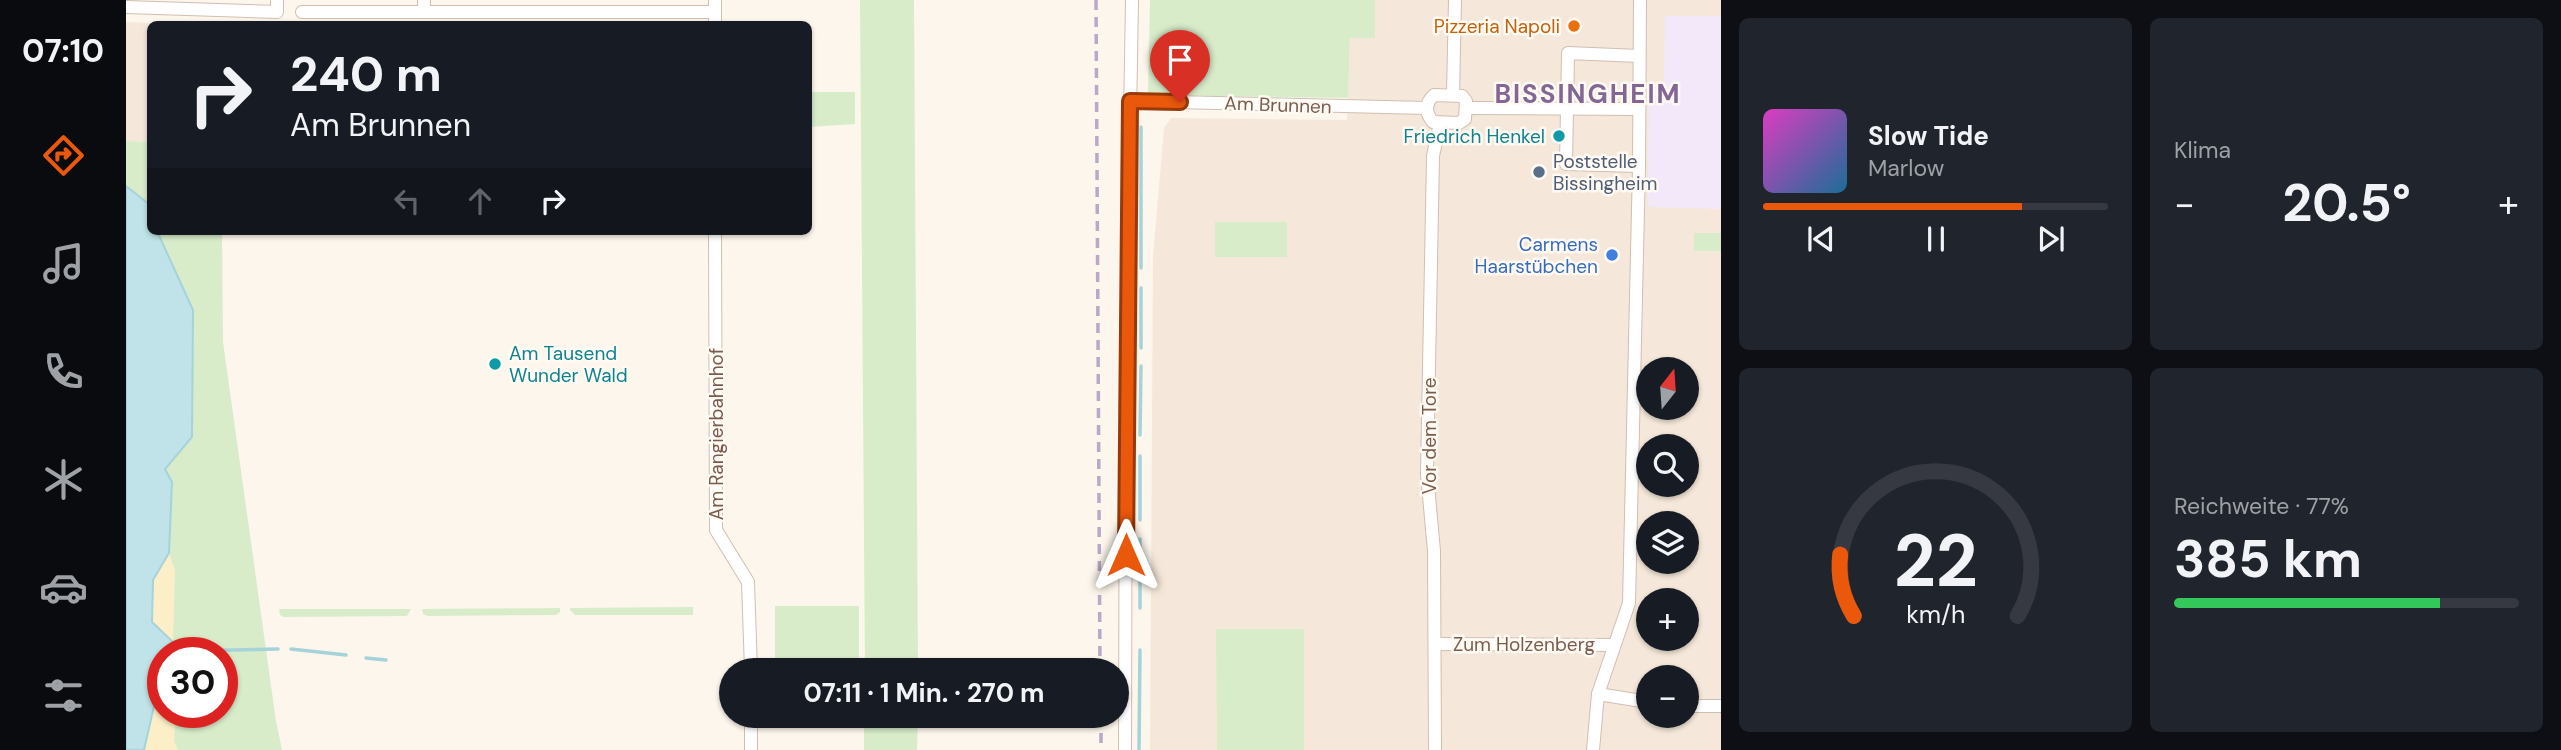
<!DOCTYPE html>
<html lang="de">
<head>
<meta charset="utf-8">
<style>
	body { margin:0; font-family:"DM Sans",sans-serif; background:#20242c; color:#f1f3f6; height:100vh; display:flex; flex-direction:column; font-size:26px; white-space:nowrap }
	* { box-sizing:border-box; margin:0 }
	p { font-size:23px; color:#9ea1a6 }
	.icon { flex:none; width:38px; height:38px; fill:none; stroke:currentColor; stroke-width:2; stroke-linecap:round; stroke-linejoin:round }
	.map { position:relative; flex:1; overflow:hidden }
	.drawer { display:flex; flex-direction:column; gap:18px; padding:18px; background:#0d0f14; width:840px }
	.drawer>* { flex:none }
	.guide { position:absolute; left:21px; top:21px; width:665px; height:214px; border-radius:10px; box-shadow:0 2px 5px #0004; background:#171b24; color:#f1f3f6; overflow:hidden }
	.needle { width:46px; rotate:17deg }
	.buttons { position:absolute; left:1510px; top:357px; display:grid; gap:14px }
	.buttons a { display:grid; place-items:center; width:63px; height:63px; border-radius:50%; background:#171b24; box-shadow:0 2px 5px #0004; font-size:35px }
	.speed { position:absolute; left:21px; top:637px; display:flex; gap:14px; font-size:35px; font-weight:700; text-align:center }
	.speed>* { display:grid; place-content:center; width:91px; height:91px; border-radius:50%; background:#171b24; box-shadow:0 2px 5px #0004; line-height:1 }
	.speed .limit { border:10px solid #d22; background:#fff; color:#111 }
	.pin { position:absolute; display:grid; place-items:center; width:60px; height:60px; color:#fff; margin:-72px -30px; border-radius:50% 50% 50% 0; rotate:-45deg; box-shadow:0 0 7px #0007 }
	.pin .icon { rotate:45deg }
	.me { position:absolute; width:77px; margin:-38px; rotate:0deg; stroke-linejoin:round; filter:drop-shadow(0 0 5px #0008) }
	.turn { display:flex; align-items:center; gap:24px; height:147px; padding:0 28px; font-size:32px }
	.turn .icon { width:91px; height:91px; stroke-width:2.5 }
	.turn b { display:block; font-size:49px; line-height:60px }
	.lanes { display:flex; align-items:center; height:66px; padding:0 28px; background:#0003; justify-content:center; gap:35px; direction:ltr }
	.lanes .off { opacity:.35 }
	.big { font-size:52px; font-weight:700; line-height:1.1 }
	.drawer .widget { flex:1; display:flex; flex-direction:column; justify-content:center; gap:10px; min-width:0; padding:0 24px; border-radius:10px; background:#20242c }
	.drawer .dial { align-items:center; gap:0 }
	.dial svg { height:182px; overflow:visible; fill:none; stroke:#363941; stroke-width:7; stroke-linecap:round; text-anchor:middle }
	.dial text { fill:#f1f3f6; stroke:none }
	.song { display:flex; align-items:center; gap:21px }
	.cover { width:84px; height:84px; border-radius:10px; background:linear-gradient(135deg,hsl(310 70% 55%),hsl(200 70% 35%)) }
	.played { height:7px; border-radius:4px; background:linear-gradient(90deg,#ea580c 75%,#363941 75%) }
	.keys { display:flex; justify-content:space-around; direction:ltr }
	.heat { display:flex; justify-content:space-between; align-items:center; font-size:38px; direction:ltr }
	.charge { height:10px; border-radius:5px; background:linear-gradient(90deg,#34c759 77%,#363941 0) }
	.drawer .tiles { flex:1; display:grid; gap:18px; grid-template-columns:repeat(2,1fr) }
	.trip { position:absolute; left:593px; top:658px; width:410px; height:70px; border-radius:35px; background:#171b24; box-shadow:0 2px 5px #0004; font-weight:700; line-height:70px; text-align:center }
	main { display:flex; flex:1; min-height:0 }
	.tab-bar { display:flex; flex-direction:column; width:126px; justify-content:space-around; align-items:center; background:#090b0e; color:#9ea1a6 }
	.tab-bar .icon { width:49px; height:49px }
	.tab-bar .active { color:#ea580c }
	.tab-bar b { font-size:32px; color:#f1f3f6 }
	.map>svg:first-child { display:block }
</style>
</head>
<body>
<main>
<nav class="tab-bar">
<b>07:10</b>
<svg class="icon active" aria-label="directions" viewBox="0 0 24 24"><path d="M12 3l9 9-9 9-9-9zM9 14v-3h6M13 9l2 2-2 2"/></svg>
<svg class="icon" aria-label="music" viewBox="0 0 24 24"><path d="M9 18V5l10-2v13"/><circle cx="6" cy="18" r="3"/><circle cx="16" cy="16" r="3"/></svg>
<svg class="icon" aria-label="phone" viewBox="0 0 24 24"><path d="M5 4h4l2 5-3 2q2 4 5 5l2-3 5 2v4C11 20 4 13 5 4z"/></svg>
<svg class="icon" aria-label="climate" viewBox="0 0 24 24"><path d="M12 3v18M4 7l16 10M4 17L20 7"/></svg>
<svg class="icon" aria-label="car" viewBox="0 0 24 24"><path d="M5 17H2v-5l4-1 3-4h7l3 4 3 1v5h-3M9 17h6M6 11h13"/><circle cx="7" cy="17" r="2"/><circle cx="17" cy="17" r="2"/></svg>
<svg class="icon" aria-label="filters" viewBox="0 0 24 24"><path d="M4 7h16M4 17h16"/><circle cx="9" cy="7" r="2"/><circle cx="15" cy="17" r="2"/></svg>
</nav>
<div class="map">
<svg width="1595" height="750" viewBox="0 0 1595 750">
	<rect width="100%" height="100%" fill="#fdf6ec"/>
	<!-- residential -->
	<g fill="#f5e8da" fill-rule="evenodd">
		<path d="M1249,0h346v750h-571l3,-493 11,-129 7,-10 176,2 3,-82h24zM1522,369h39v39h-39zM1522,446h39v39h-39zM1522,523h39v39h-39zM1522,600h39v39h-39zM1522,677h39v39h-39z"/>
		<path d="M0,22l55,2h-31v118l-24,-1z"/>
	</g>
	<!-- education -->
	<path fill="#f3e8fa" d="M1539,16h56v193l-73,-2 1,-121 15,-1z"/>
	<!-- green -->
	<g fill="#d8ecc9" fill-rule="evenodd">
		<path d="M734,0h54l4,670h-53z"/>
		<path d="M1024,0h225v38h-25l-2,60 -200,-3z"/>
		<path d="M683,92h46v32l-46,3z"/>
		<path d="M0,141l24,1v89h72l1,111 53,379 6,29h-156zM37,653h59v59h-59z"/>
		<rect x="1089" y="222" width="72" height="35"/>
		<rect x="1568" y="233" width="27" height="18"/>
		<path d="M733,606v54h-84v-54z"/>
		<path d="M567,607v8h-118l-5,-5v-2z"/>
		<path d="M434,608v4l-4,3 -129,1 -4,-2 -1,-5z"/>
		<path d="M153,609h132l-4,7 -123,1 -4,-2z"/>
		<path d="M1178,629v121h-87l-1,-121z"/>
		<path d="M738,716h54l-1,34h-53z"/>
	</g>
	<!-- sand -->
	<g fill="#fcefc7">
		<path d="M43,553l6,17 -2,72 -21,-20 1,-42z"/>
		<path d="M37,667v45h13l-2,29 4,9h-34z"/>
	</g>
	<!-- water -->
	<path fill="#bfe3e8" stroke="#a5d3da" stroke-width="2" d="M0,186l24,19v26h7l36,79 -1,127 -27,32 7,13 -3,71 -16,27 -1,42 21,20 5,10 -15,1v14l-19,83h-18z"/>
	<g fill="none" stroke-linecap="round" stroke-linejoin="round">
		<!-- stream -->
		<g stroke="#a5d3da" stroke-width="3.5">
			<path d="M1015,268v-141"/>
			<path d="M1015,348v-60"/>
			<path d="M1014,435l1,-69"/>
			<path d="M1014,520v-64"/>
			<path d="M1014,608v-69"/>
			<path d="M165,649l55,6"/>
			<path d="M60,651l92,-2"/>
			<path d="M52,652h4"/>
			<path d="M240,658l20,2"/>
			<path d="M1013,750l1,-100"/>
		</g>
		<defs>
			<g id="street">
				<path d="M589,0v24"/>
				<path d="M0,7l151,5v-12"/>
				<path d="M176,12h122v-12"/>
				<path d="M298,12h291"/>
				<path d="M1513,56l-71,-3 -2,111 73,2"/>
				<path d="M1308,95l28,1 4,5 -1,18 -6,4 -26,-1c-8,-9 -8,-19 1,-27z"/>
				<path d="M1327,95l2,-95"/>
				<path d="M1004,101l297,7"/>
				<path d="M1341,108l172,1"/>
				<path d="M589,231l1,299 32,52 3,88"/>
				<path d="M1309,644l179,1"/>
				<path d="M1472,694l50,8"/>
				<path d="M1561,706h34"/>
				<path d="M625,716v34"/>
				<path d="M999,750l1,-393 6,-357"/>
				<path d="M1309,750l-1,-199 -7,-77 6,-318 7,-33"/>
				<path d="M1467,750l5,-56 31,-91 10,-437 1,-166"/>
			</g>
		</defs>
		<!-- street casing -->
		<use href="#street" stroke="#d1beb0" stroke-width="14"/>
		<!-- street -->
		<use href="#street" stroke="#fff" stroke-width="12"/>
		<!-- rail -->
		<g stroke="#b9a8c9" stroke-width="3.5" stroke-dasharray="10 7" stroke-linecap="butt">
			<path d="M970,0l4,670"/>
			<path d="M975,716v34"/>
		</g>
	</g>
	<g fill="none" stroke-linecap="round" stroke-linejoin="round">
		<defs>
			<path id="route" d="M1000,555l4,-454 50,1"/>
		</defs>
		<!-- route casing -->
		<use href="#route" stroke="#983908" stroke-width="18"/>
		<!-- route -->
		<use href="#route" stroke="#ea580c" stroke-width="12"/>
	</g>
	<!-- markers -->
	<circle fill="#e8710a" stroke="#fffaf3" stroke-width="2.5" cx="1448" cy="26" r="7"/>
	<g fill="#0f9aa8" stroke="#fffaf3" stroke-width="2.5">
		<circle cx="1433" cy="136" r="7"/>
		<circle cx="369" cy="364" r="7"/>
	</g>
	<circle fill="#5c6f8a" stroke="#fffaf3" stroke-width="2.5" cx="1413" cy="172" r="7"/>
	<circle fill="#3f7fe0" stroke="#fffaf3" stroke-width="2.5" cx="1486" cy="255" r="7"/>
	<g text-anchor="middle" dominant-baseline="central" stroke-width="5" stroke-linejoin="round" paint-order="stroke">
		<!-- food labels -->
		<g font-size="19" fill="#c56008" stroke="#fffaf3" text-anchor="end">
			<text x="1434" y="26">Pizzeria Napoli</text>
		</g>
		<!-- street labels -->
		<g font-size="19" fill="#7a5c4d" stroke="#fffaf3">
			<text transform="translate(1152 105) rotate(2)">Am Brunnen</text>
			<text transform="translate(590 434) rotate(-90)">Am Rangierbahnhof</text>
			<text transform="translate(1303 436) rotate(-90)">Vor dem Tore</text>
			<text x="1398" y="644">Zum Holzenberg</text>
		</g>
		<!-- culture labels -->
		<g font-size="19" fill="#0d838f" stroke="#fffaf3" text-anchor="end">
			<text x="1419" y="136">Friedrich Henkel</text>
			<text x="383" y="353" text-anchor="start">Am Tausend<tspan x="383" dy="22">Wunder Wald</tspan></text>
		</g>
		<!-- service labels -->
		<g font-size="19" fill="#4e5e75" stroke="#fffaf3" text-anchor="start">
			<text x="1427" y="161">Poststelle<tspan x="1427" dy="22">Bissingheim</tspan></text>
		</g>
		<!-- shop labels -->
		<g font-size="19" fill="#366cbe" stroke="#fffaf3" text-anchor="end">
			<text x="1472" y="244">Carmens<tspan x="1472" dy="22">Haarstübchen</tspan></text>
		</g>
		<!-- district labels -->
		<g font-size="26" font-weight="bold" letter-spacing="2" fill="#846695" stroke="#fffaf3">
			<text x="1462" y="94">BISSINGHEIM</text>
		</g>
	</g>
</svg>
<div class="buttons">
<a><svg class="needle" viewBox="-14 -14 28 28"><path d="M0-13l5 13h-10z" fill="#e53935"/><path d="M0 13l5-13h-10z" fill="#9ea1a6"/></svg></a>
<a><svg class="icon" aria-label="search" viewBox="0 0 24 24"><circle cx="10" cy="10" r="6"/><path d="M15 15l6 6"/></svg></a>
<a><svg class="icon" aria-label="layers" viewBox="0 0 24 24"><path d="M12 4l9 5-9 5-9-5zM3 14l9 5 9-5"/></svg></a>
<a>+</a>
<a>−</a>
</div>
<div class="speed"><div class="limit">30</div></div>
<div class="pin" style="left:1054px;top:102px;background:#d93025"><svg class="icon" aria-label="arrive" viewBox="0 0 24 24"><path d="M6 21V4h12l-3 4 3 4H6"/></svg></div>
<svg class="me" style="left:1000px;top:555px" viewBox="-20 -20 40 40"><path d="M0-17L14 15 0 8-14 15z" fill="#ea580c" stroke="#fff" stroke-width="4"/></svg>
<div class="trip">07:11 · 1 Min. · 270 m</div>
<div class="guide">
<div class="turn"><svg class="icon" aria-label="right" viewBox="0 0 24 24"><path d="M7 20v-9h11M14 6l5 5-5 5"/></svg><div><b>240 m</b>Am Brunnen</div></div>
<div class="lanes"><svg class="icon off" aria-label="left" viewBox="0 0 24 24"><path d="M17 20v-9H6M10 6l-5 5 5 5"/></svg><svg class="icon off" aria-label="ahead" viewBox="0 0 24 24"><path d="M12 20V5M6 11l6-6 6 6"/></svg><svg class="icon" aria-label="right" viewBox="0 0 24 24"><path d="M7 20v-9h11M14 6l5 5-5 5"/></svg></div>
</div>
</div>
<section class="drawer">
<div class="tiles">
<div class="widget">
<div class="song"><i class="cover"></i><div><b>Slow Tide</b><p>Marlow</p></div></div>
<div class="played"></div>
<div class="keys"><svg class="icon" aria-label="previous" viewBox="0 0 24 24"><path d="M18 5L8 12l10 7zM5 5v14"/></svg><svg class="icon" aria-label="pause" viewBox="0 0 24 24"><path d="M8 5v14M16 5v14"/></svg><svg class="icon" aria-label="next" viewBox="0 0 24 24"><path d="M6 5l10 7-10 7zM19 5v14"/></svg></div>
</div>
<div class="widget"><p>Klima</p>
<div class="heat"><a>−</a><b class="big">20.5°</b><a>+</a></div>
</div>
<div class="widget dial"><svg viewBox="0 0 100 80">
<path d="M14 69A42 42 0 1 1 86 69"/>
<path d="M14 69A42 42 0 0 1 8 42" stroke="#ea580c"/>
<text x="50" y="56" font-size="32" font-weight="700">22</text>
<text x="50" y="72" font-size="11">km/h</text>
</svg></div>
<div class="widget"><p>Reichweite · 77%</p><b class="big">385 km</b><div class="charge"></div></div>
</div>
</section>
</main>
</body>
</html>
